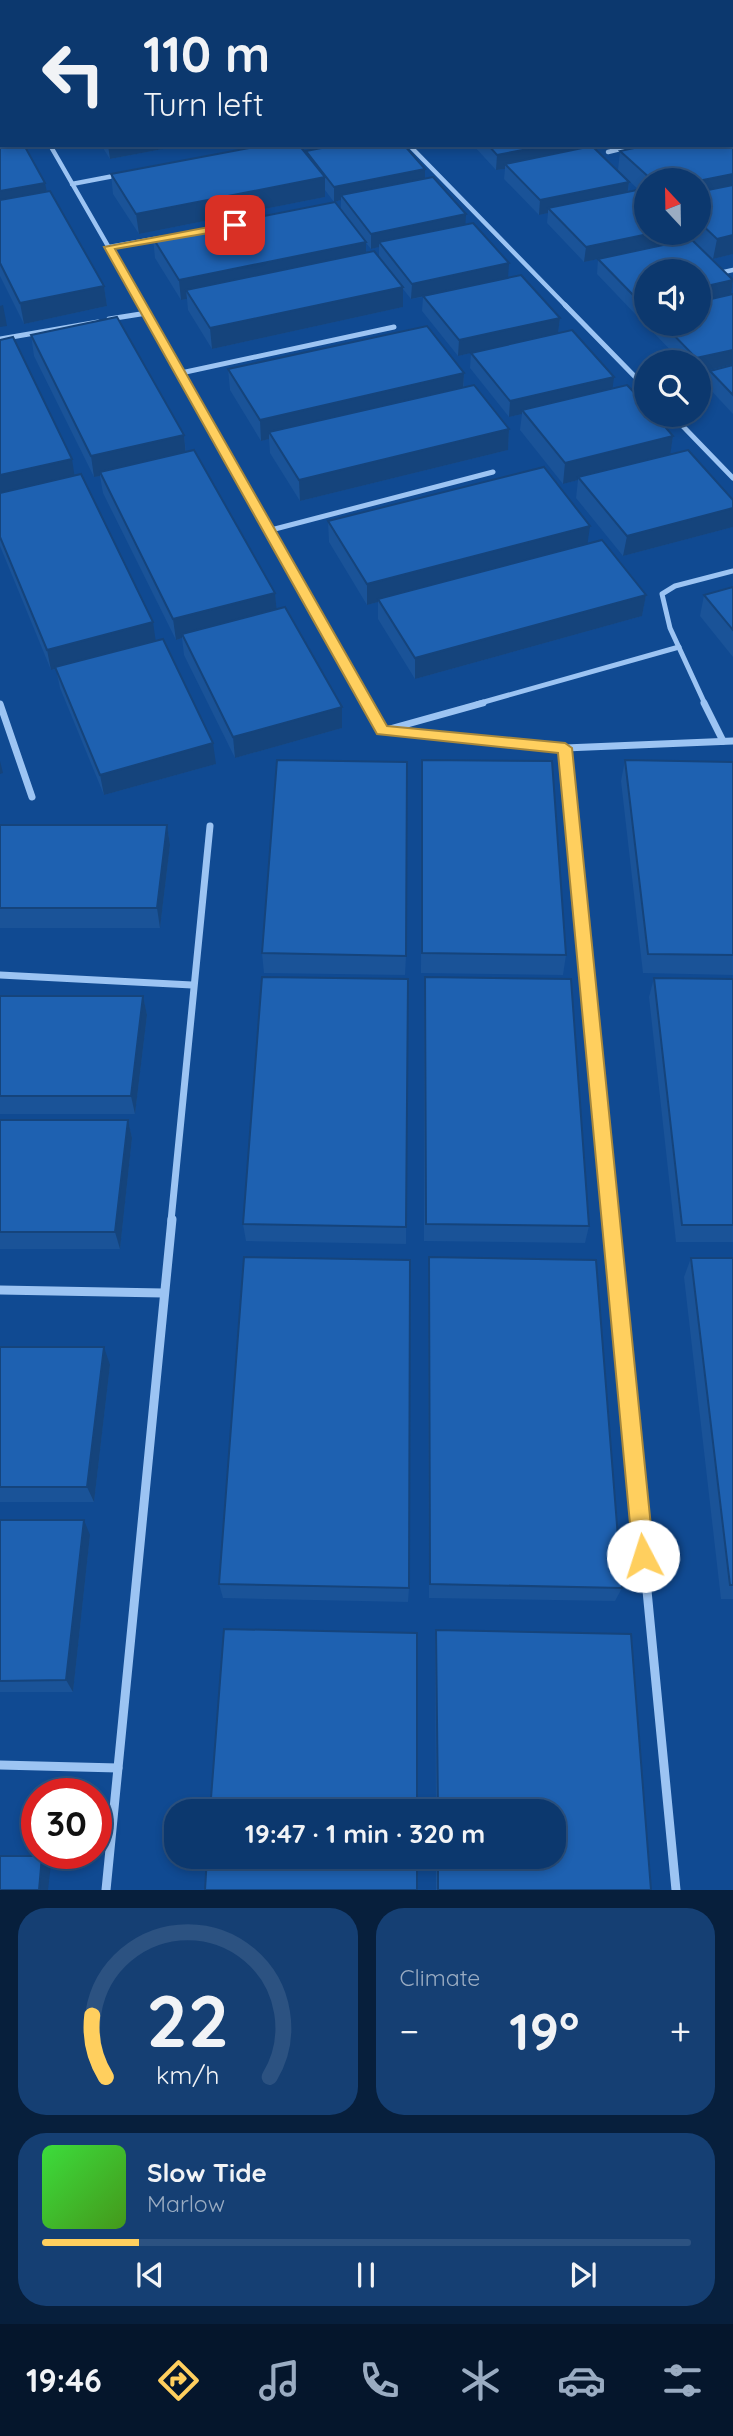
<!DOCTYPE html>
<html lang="en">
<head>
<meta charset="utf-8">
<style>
	body { margin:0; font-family:Quicksand,sans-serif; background:#153f73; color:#f1f3f6; height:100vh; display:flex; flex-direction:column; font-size:26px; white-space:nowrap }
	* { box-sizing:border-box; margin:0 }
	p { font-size:23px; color:#9aacc2 }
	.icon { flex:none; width:38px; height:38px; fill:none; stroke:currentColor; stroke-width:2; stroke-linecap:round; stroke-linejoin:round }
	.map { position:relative; height:1890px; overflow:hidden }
	.details { display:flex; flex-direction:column; gap:18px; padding:18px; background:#071f3c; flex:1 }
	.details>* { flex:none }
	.hud { position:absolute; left:0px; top:0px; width:733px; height:147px; box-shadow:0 4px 10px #0003,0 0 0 2px #2c5281; background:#0c386e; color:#f1f3f6; overflow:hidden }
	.needle { width:46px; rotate:338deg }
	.controls { position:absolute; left:634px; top:168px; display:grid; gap:14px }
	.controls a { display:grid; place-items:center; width:77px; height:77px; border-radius:50%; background:#0c386e; box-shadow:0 4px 10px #0003,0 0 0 2px #2c5281; font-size:35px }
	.speed { position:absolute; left:21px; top:1778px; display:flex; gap:14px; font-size:35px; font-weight:700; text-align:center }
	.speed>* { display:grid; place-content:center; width:91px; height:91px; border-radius:50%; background:#0c386e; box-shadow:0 4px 10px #0003,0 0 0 2px #2c5281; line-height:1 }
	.speed .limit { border:10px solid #d22; background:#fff; color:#111 }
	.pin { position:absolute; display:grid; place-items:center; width:60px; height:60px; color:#fff; margin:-30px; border-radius:14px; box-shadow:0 4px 10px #0006 }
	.me { position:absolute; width:77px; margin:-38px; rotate:355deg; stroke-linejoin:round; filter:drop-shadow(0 0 5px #0008) }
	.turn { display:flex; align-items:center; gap:24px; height:147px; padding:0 28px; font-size:32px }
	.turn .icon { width:91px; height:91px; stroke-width:2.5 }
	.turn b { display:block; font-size:49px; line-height:60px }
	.big { font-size:52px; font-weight:800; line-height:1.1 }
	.details .card { flex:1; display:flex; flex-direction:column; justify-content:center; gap:10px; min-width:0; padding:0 24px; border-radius:28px; background:#153f73 }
	.details .dial { align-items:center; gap:0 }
	.dial svg { height:182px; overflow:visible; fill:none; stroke:#2c5281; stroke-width:7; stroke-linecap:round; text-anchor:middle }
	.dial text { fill:#f1f3f6; stroke:none }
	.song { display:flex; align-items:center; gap:21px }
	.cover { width:84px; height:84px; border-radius:10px; background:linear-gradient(135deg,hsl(120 70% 55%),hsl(100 70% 35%)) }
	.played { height:7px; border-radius:4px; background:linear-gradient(90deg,#ffcf5e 15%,#2c5281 15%) }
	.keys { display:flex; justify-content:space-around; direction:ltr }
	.heat { display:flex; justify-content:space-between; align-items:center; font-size:38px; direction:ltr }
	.details .tiles { flex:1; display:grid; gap:18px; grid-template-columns:1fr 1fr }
	.card:last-child { grid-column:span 2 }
	.trip { position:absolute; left:164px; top:1799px; width:402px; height:70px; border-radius:28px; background:#0c386e; box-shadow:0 4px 10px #0003,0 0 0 2px #2c5281; font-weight:800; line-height:70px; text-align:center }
	.dock { display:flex; height:112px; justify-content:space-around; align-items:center; background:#05162c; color:#9aacc2 }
	.dock .icon { width:49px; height:49px }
	.dock .current { color:#ffcf5e }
	.dock b { font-size:32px; color:#f1f3f6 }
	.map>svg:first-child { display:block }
</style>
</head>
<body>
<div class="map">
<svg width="733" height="1890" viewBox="0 0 733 1890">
	<rect width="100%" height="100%" fill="#104a92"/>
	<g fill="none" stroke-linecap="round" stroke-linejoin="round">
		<!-- street-far3 -->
		<g stroke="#9cc4f3" stroke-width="4.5">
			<path d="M649,0l3,2"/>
			<path d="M260,2l11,-2"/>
			<path d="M0,58l2,3"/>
			<path d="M50,145l93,162"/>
			<path d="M409,145l158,162"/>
			<path d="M608,152l29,-7"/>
			<path d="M72,184l47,-9"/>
			<path d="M109,247l51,-9"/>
			<path d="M724,272l9,-2"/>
		</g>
		<!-- street-far2 -->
		<g stroke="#9cc4f3" stroke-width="5">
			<path d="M142,305l225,399"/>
			<path d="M565,305l81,83"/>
			<path d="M109,319l38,-6"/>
			<path d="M0,339l98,-17"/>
			<path d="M181,373l213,-46"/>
			<path d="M672,415l61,63"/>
			<path d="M271,530l222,-58"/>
			<path d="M477,704l202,-57"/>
			<path d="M705,704l-35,-76 -8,-34 13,-8 58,-15"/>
		</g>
		<!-- street-far1 -->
		<g stroke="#9cc4f3" stroke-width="7">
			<path d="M366,703l16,28 183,17 46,473"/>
			<path d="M704,703l19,38"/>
			<path d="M0,704l32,93"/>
			<path d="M386,730l97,-27"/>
			<path d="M565,748l168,-7"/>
			<path d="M0,975l192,10"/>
			<path d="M171,1221l39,-395"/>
		</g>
		<!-- street -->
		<g stroke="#9cc4f3" stroke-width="9">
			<path d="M611,1219l65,671"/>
			<path d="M0,1290l163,3"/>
			<path d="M0,1765l118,3"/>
			<path d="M106,1890l66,-671"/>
		</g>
	</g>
	<!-- wall -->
	<g fill="#1a5398" fill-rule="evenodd">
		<path d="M455,0h191v2h-189z"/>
		<path d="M683,0h50v46l-1,1v-45h-14v-2z"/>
		<path d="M0,103l47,88 57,95 3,20 -83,18 -24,-48z"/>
		<path d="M733,128v126l-20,5 -27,-26h12v-53h-52v17l-28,-27 2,-19 28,-6h84v-16z"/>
		<path d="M101,145h83l-74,14z"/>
		<path d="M473,145h110v3l46,34 -1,10 47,50 58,37 -2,16 2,69 -35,9v-11h-16l-33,-34 1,-4h48v-53l-61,45 -40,-42 1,-15 -14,3 -37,-39 1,-10 -9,2 -35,-36 1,-10 -9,1z"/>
		<path d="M306,151l119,28 40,46 43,53 52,40 -2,15 54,55 61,48 -3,18 63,46v27l-110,29 -47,-58 2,-18 -15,4 -43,-54 2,-16 -13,3 -39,-49 1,-15 -13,3 -36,-45 1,-14 -12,2 -8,-10v18l-191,42 -24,-39 -1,-11 -6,1 -26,-42 -2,-20 188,-29v-9l-7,2 -9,-12v7l-186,37 -26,-40 -2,-20 195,-21zM366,243l5,6 8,-2v9l-13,-4z"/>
		<path d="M31,335l153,100 2,17 89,141 1,17 66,97v21l-107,30 -51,-103 -2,-17 -6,2 -73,-147 -3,-17 -6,1 -60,-121z"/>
		<path d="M0,340l75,136 141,288 -112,31 -44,-107 -4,-19 -5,1 -51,-124z"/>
		<path d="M733,365v49l-26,-28 3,-15z"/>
		<path d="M228,369l236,4v14l45,42 -1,21 -208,51 -30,-48 -1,-14 -8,2 -31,-51z"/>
		<path d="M328,521l260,22 58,52 -4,21 -227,63 -37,-60v-17l-11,3 -38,-63z"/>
		<path d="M733,587v70l-33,-41 4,-21z"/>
		<path d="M422,760l144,195 -3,20 -142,-2z"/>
		<path d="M625,760l108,2v213l-90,-2 -22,-192z"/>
		<path d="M0,825h167l3,20 -10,83h-160z"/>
		<path d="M262,953l144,3 -1,19 -141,-2z"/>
		<path d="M425,977l164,249 -4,17 -161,-2v-245z"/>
		<path d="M654,978l79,1v263h-57l-27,-245z"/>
		<path d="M0,996h143l4,19 -12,99h-135z"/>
		<path d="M0,1120h128l4,18 -12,111h-120z"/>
		<path d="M243,1224l163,3v17l-160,-3z"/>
		<path d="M429,1257l193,331 -7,13 -186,-3 -1,-322z"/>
		<path d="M691,1258h42v341h-12l-37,-322z"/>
		<path d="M0,1347l110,18 -16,137h-94z"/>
		<path d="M0,1520l90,15 -17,157h-73z"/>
		<path d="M219,1584l190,4 -1,14 -185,-4z"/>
		<path d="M436,1630l215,260h-215v-33h119v-46h-119l-1,-168z"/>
	</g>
	<!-- shaded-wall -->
	<g fill="#15447c">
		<path d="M90,0h100v2h-111z"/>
		<path d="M628,0h18v2h-29z"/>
		<path d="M732,33h1v13l-1,1z"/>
		<path d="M733,94v19h-1v-18z"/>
		<path d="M108,145h76l-74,14z"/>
		<path d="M549,145h34v8l-78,11v5l-9,1 1,-15z"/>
		<path d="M425,169v15l-84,11v5l-7,2v-15z"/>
		<path d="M733,174v19l-35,7v-19z"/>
		<path d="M325,177v20l-186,37 -3,-20z"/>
		<path d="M629,182l-2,15 -79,11v5l-9,2 1,-15z"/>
		<path d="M45,183l4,19 -49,9v-20z"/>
		<path d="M466,214l-1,16 -86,12v5l-8,2v-15z"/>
		<path d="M653,233h23l-1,10 -91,19 2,-15z"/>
		<path d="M733,235v19l-20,5 4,-20z"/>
		<path d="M366,242v20l-180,28 1,9 -6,1 -2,-20z"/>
		<path d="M509,263l-1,15 -97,21 1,-15z"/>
		<path d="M733,280l-2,15 -33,7v-14z"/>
		<path d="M104,286l3,20 -83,18 -4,-21z"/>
		<path d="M403,287v20l-191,42 -2,-21z"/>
		<path d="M646,299v15l-9,2 2,-15z"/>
		<path d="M3,305l4,21 -7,1v-21z"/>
		<path d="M560,318l-2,15 -100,23 1,-16z"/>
		<path d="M733,350v14l-35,9v-11h-3l1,-4z"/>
		<path d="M464,373l-1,21 -194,38v7l-8,2 -1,-21z"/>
		<path d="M614,377l-2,16 -90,17v4l-13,3 1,-16z"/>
		<path d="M509,429l-1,21 -208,51 -1,-21z"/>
		<path d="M184,435l2,21 -86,16v4l-6,1 -3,-21z"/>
		<path d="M673,436l-3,20 -92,21v3l-15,4 2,-21z"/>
		<path d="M72,459l3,20 -75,18v-22z"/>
		<path d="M733,508v19l-110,29 4,-20z"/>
		<path d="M590,526l-3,21 -209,52v3l-11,3v-21z"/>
		<path d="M275,593l2,21 -95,20v4l-6,2 -3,-21z"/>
		<path d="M646,595l-4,21 -227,63v-21z"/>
		<path d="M153,622l3,21 -105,27 -4,-20z"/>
		<path d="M342,707v21l-107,30 -2,-21z"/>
		<path d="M213,743l3,21 -112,31 -4,-20z"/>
		<path d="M0,761l3,12 -3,1z"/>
		<path d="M167,825l3,20 -10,83 -3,-20z"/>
		<path d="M143,996l4,19 -12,99 -4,-18z"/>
		<path d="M128,1120l4,18 -12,111 -5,-17z"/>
		<path d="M104,1347l6,18 -16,137 -7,-15z"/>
		<path d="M84,1520l6,15 -17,157 -7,-12z"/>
		<path d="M42,1856l9,8 -3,26h-9z"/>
	</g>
	<!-- building -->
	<g fill="#1e61b1" stroke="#15447c" stroke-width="2">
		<path d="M14,0h76l-11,2h-64z"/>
		<path d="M275,0h48l2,2h-60z"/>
		<path d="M338,0h80l2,2h-80z"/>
		<path d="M475,0h80l3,2h-81z"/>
		<path d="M570,0h58l-11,2h-45z"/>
		<path d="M689,0h24l2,2h-36z"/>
		<path d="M732,14l1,1v18h-1z"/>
		<path d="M732,73l1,1v20l-1,1z"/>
		<path d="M0,103l2,3v39h22l21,38 -45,8z"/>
		<path d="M733,128v46l-35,7v-1h-46l-32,-29 28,-6h84v-16z"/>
		<path d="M265,145h34l26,32 -189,37 -25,-40z"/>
		<path d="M337,145h67l21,24 -91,18 -28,-36z"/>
		<path d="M488,145h61l-52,10z"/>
		<path d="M592,146l37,36 -89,18 -35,-36z"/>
		<path d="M433,177l33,37 -95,20 -30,-39z"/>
		<path d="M733,185v50l-16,4 -19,-18v-29z"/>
		<path d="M637,190l9,8v35h7l-67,14 -38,-39z"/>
		<path d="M50,191l54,95 -84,17 -20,-40v-63z"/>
		<path d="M335,202l31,40 -187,38 -26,-42z"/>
		<path d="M473,223l36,40 -97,21 -33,-42z"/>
		<path d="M691,239l42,41 -35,8v-17h-52v28l-7,2 -41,-42z"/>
		<path d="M374,251l29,36 -193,41 -24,-38z"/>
		<path d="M521,275l39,43 -101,22 -36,-44z"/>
		<path d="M733,294v56l-37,8 -33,-34h35v-22z"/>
		<path d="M117,317l67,118 -93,21 -60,-121z"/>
		<path d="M427,326l37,47 -204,47 -32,-51z"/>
		<path d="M572,330l42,47 -104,24 -39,-48z"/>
		<path d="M13,337l59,122 -72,16v-135z"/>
		<path d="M733,365v30l-23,-24z"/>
		<path d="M474,385l35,44 -210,51 -30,-48z"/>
		<path d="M627,385l19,20v10h9l18,21 -108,27 -43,-53z"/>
		<path d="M194,450l81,143 -102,26 -73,-147z"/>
		<path d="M688,450l45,50v8l-106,28 -49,-59z"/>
		<path d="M544,467l46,59 -223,58 -39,-63z"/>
		<path d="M81,474l72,148 -106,28 -47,-113v-44z"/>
		<path d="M602,540l44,55 -231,63 -37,-59z"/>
		<path d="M733,587v43l-29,-35z"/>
		<path d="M285,607l57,100 -109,30 -51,-103z"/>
		<path d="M163,639l50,104 -113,32 -45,-108z"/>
		<path d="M277,760l130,2 -1,194 -144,-3z"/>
		<path d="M422,760l130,1 14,194 -144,-2z"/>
		<path d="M625,760l108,2v193l-85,-1z"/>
		<path d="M0,825h167l-10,83h-157z"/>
		<path d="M262,977l146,2 -2,248 -163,-3z"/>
		<path d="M425,977l146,2 18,247 -163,-2z"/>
		<path d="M654,978l79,1v246h-51z"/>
		<path d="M0,996h143l-12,100h-131z"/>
		<path d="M0,1120h128l-13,112h-115z"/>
		<path d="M244,1257l166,3 -1,328 -190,-4z"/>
		<path d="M429,1257l167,3 26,328 -192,-4z"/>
		<path d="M691,1258h42v327h-3z"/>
		<path d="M0,1347h104l-17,140h-87z"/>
		<path d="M0,1520h84l-18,160 -66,1z"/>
		<path d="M224,1629l193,4v178h-207z"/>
		<path d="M436,1630l195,4 20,256h-213v-33h117v-46h-117z"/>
		<path d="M0,1856h42l-3,34h-39z"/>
		<path d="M207,1857h210v33h-212z"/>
	</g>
	<!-- route -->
	<path fill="#ffcf5e" stroke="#a6873d" stroke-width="2" d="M235,222l3,6 -123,21 272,477 178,17 7,5 82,808 -3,7 -8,3 -7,-3 -3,-7 -75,-803 -181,-19 -273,-487z"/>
</svg>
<div class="controls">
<a><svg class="needle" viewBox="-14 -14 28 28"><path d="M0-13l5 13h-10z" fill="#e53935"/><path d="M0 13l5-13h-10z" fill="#9aacc2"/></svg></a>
<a><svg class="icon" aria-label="sound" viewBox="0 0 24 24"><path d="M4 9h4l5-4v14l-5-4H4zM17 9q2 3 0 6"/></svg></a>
<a><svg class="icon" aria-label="search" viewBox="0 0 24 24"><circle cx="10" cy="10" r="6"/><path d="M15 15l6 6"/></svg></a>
</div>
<div class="speed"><div class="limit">30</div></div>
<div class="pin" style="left:235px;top:225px;background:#d93025"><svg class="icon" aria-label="arrive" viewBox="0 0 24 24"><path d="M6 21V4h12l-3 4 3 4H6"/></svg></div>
<svg class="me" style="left:643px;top:1556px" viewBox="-20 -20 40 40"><circle r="19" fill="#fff"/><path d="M0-13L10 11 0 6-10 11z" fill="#ffcf5e"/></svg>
<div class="trip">19:47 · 1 min · 320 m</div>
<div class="hud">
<div class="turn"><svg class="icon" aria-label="left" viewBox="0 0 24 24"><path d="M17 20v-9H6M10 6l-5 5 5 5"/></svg><div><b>110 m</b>Turn left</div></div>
</div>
</div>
<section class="details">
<div class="tiles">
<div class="card dial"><svg viewBox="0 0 100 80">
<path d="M14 69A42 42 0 1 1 86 69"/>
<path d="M14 69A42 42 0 0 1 8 42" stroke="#ffcf5e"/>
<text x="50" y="56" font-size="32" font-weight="700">22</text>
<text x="50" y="72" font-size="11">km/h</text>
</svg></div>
<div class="card"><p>Climate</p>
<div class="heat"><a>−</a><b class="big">19°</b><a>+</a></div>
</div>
<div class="card">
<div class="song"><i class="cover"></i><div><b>Slow Tide</b><p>Marlow</p></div></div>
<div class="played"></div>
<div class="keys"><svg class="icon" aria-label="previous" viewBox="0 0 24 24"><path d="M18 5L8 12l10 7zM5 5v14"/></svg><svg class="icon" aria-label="pause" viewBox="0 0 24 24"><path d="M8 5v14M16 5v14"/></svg><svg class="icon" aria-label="next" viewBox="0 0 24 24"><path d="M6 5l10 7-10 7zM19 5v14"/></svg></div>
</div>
</div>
</section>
<nav class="dock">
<b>19:46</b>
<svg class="icon current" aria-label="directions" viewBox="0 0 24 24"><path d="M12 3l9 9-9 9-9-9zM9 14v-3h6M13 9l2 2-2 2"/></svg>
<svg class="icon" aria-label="music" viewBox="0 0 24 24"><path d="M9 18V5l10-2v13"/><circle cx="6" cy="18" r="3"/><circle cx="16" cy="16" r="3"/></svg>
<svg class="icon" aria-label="phone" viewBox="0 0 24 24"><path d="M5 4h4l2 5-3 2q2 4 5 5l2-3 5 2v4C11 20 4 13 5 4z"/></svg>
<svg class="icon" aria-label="climate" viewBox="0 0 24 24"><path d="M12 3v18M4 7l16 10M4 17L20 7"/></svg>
<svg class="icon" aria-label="car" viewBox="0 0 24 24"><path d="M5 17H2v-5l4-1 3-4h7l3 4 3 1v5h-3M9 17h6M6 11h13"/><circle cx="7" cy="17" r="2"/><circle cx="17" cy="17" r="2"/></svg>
<svg class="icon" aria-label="filters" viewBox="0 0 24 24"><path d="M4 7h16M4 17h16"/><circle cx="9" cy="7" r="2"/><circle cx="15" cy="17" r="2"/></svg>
</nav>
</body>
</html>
